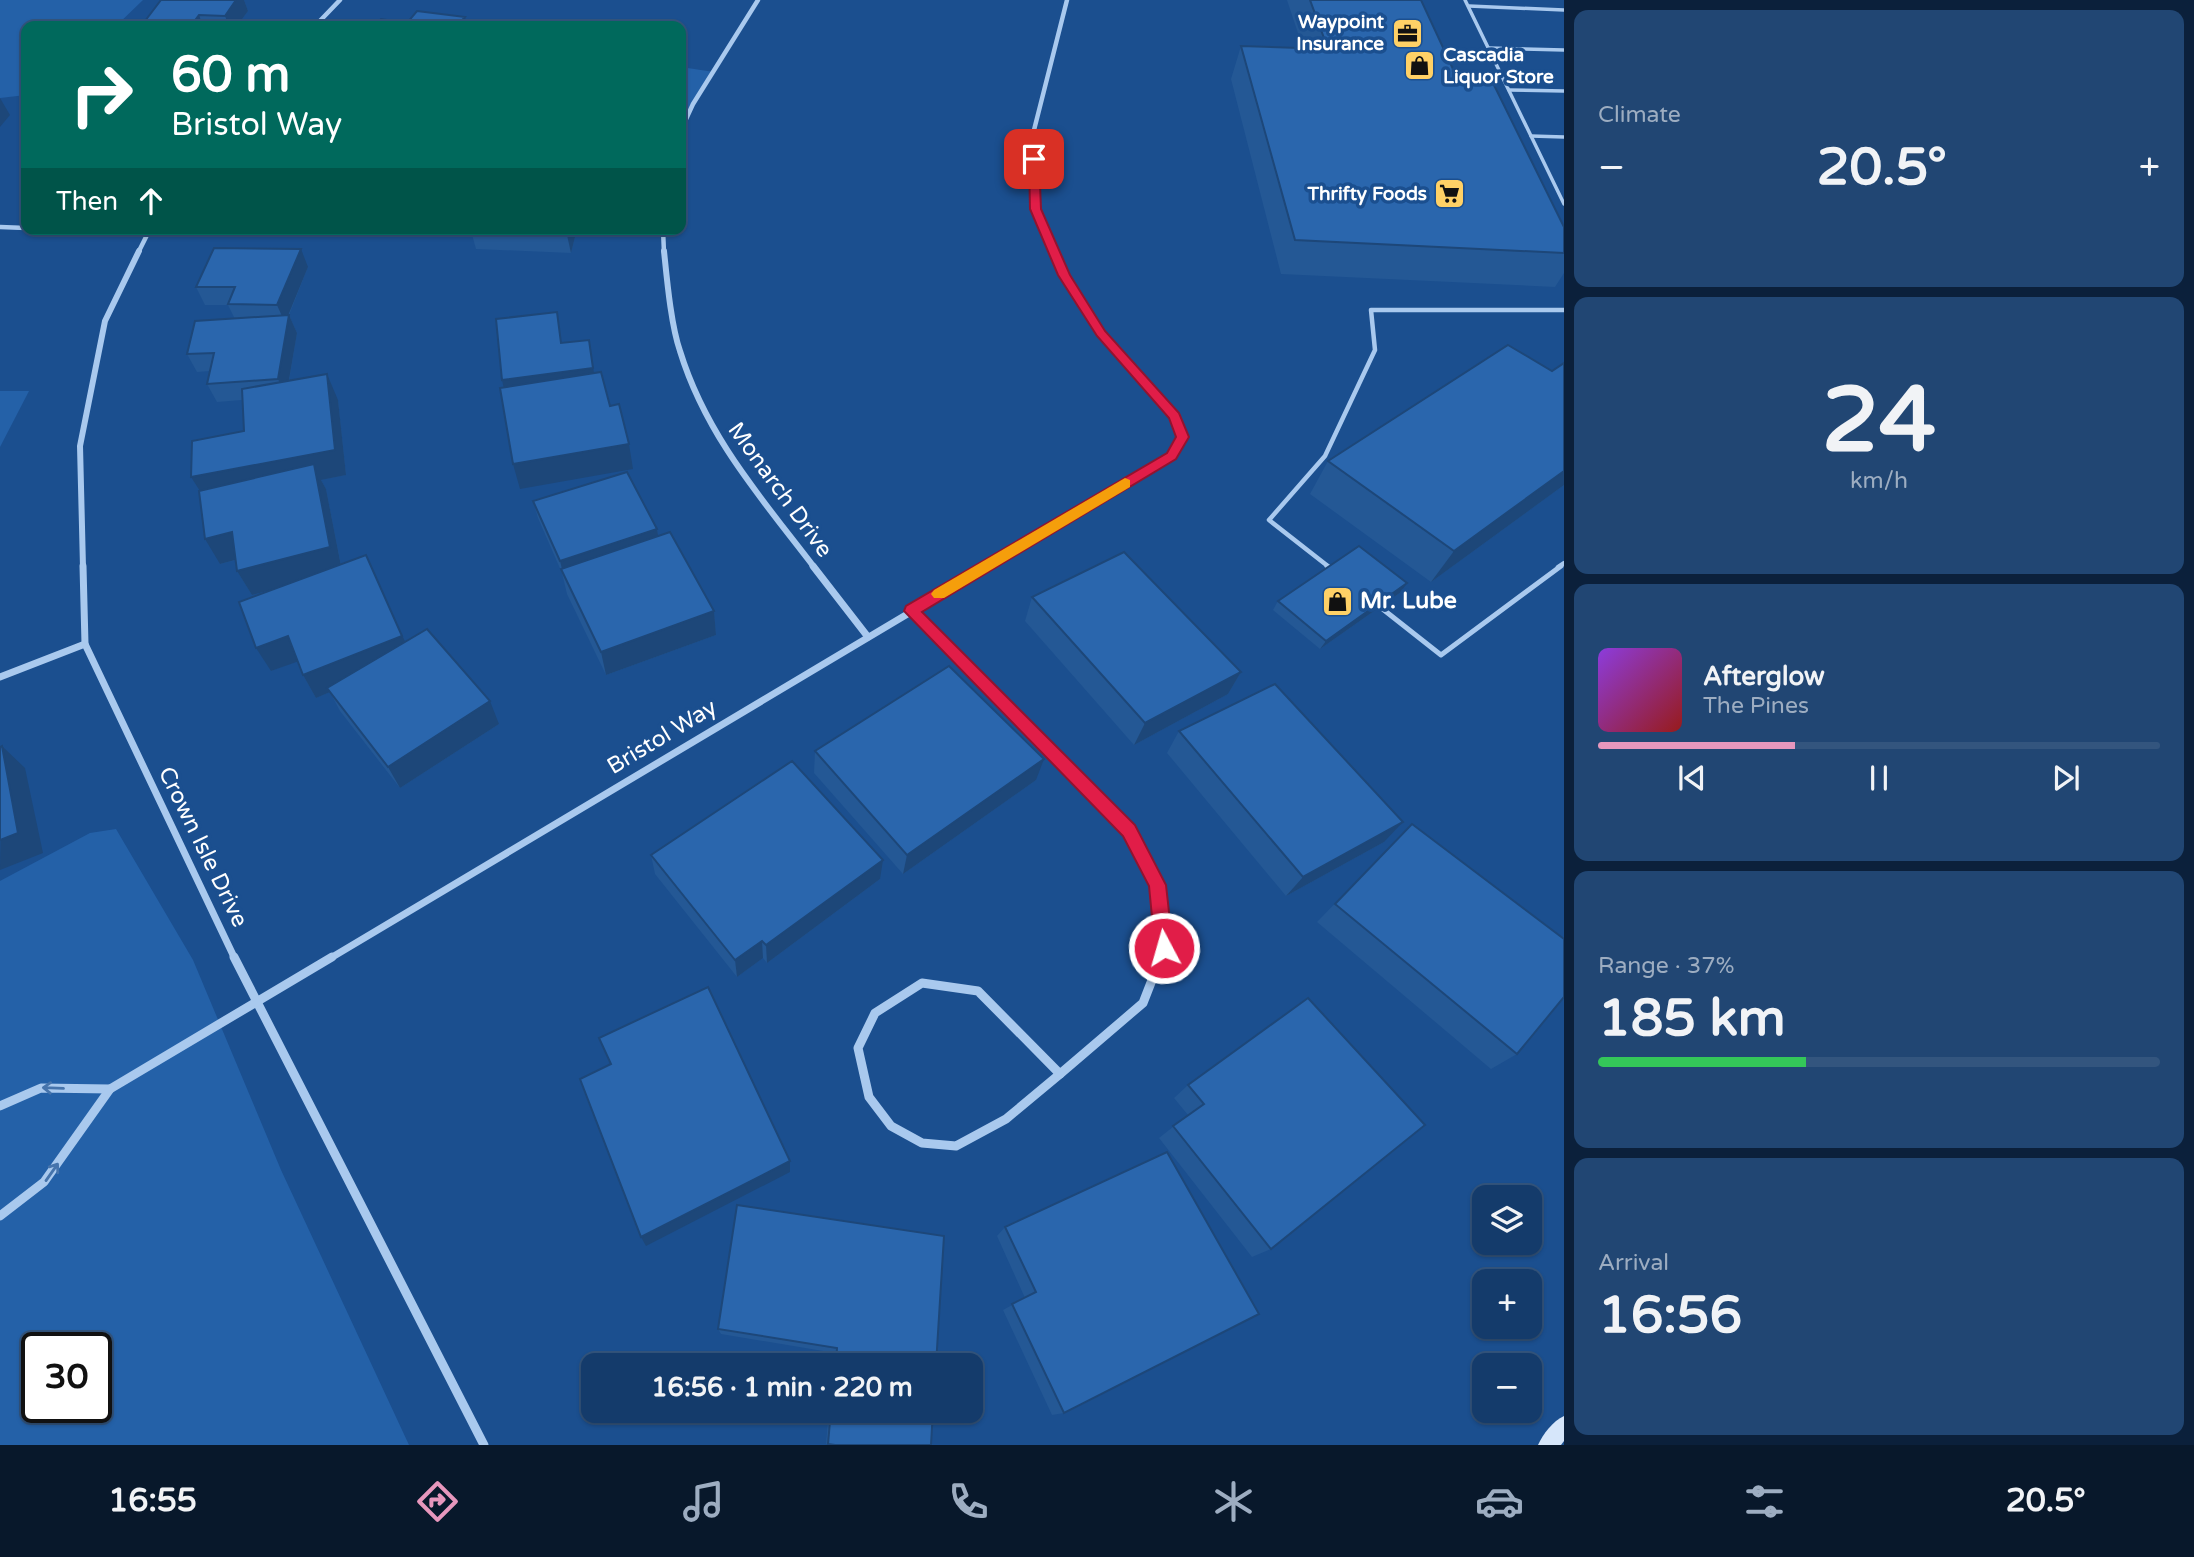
<!DOCTYPE html>
<html lang="en">
<head>
<meta charset="utf-8">
<style>
	body { margin:0; font-family:"Varela Round",sans-serif; background:#214673; color:#f1f3f6; height:100vh; display:flex; flex-direction:column; font-size:26px; white-space:nowrap }
	* { box-sizing:border-box; margin:0 }
	p { font-size:23px; color:#9dadc1 }
	.icon { flex:none; width:38px; height:38px; fill:none; stroke:currentColor; stroke-width:2; stroke-linecap:round; stroke-linejoin:round }
	.map { position:relative; flex:1; overflow:hidden }
	.sheet { display:flex; flex-direction:column; gap:10px; padding:10px; background:#0b203b; width:630px }
	.sheet>* { flex:none }
	.guide { position:absolute; left:21px; top:21px; width:665px; height:214px; border-radius:14px; box-shadow:0 2px 5px #0004,0 0 0 2px #33557e; background:#00695c; color:#fff; overflow:hidden }
	.tools { position:absolute; left:1472px; top:1185px; display:grid; gap:14px }
	.tools a { display:grid; place-items:center; width:70px; height:70px; border-radius:14px; background:#143b6b; box-shadow:0 2px 5px #0004,0 0 0 2px #33557e; font-size:35px }
	.speed { position:absolute; left:21px; top:1332px; display:flex; gap:14px; font-size:35px; font-weight:700; text-align:center }
	.speed>* { display:grid; place-content:center; width:91px; height:91px; border-radius:50%; background:#143b6b; box-shadow:0 2px 5px #0004,0 0 0 2px #33557e; line-height:1 }
	.speed .limit { border:4px solid #111; border-radius:10px; background:#fff; color:#111 }
	.pin { position:absolute; display:grid; place-items:center; width:60px; height:60px; color:#fff; margin:-30px; border-radius:14px; box-shadow:0 4px 10px #0006 }
	.me { position:absolute; width:77px; margin:-38px; rotate:354deg; stroke-linejoin:round; filter:drop-shadow(0 0 5px #0008) }
	.turn { display:flex; align-items:center; gap:24px; height:147px; padding:0 35px; font-size:32px }
	.turn .icon { width:91px; height:91px; stroke-width:2.5 }
	.turn b { display:block; font-size:49px; line-height:60px }
	.then { display:flex; align-items:center; height:66px; padding:0 35px; background:#0003; gap:14px; font-size:26px }
	.big { font-size:52px; font-weight:800; line-height:1.1 }
	.sheet .widget { flex:1; display:flex; flex-direction:column; justify-content:center; gap:10px; min-width:0; padding:0 24px; border-radius:14px; background:#214673 }
	.sheet .dial { align-items:center; gap:0 }
	.dial b { font-size:91px; line-height:1 }
	.song { display:flex; align-items:center; gap:21px }
	.cover { width:84px; height:84px; border-radius:10px; background:linear-gradient(135deg,hsl(270 70% 55%),hsl(0 70% 35%)) }
	.played { height:7px; border-radius:4px; background:linear-gradient(90deg,#e797bd 35%,#33557e 35%) }
	.keys { display:flex; justify-content:space-around; direction:ltr }
	.heat { display:flex; justify-content:space-between; align-items:center; font-size:38px; direction:ltr }
	.charge { height:10px; border-radius:5px; background:linear-gradient(90deg,#34c759 37%,#33557e 0) }
	.trip { position:absolute; left:581px; top:1353px; width:402px; height:70px; border-radius:14px; background:#143b6b; box-shadow:0 2px 5px #0004,0 0 0 2px #33557e; font-weight:800; line-height:70px; text-align:center }
	.menu { display:flex; height:112px; justify-content:space-around; align-items:center; background:#08182b; color:#9dadc1 }
	.menu .icon { width:49px; height:49px }
	.menu .current { color:#e797bd }
	.menu b { font-size:32px; color:#f1f3f6 }
	main { display:flex; flex:1; min-height:0 }
	.map>svg:first-child { display:block }
</style>
</head>
<body>
<main>
<div class="map">
<svg width="1564" height="1445" viewBox="0 0 1564 1445">
	<rect width="100%" height="100%" fill="#1b4f8f"/>
	<!-- green -->
	<g fill="#2461a8" fill-rule="evenodd">
		<path d="M0,0h143l-27,26h-90v69l-26,3z"/>
		<path d="M681,67l33,5 -33,58z"/>
		<path d="M0,391h29l-29,56z"/>
		<path d="M116,829l77,131 88,210 128,275h-409v-564l90,-48zM37,1348h59v59h-59z"/>
	</g>
	<g fill="none" stroke-linecap="round" stroke-linejoin="round">
		<!-- service-far2 -->
		<g stroke="#a9c9ee" stroke-width="3.5">
			<path d="M1465,0l99,204"/>
			<path d="M1469,6l95,4"/>
			<path d="M1489,48l75,2"/>
			<path d="M1509,90l55,1"/>
			<path d="M1531,136l33,1"/>
		</g>
		<!-- service-far1 -->
		<g stroke="#a9c9ee" stroke-width="4.5">
			<path d="M1329,567l-60,-47 56,-64 50,-106 -4,-40h193"/>
			<path d="M1558,567l6,-4"/>
		</g>
		<!-- service -->
		<g stroke="#a9c9ee" stroke-width="5">
			<path d="M1327,566l7,5"/>
			<path d="M1375,603l66,52 120,-89"/>
		</g>
		<!-- minor-far3 -->
		<g stroke="#a9c9ee" stroke-width="4.5">
			<path d="M315,26l25,-26"/>
			<path d="M681,130l12,-26 65,-104"/>
			<path d="M0,227l26,1"/>
			<path d="M81,229l68,2"/>
			<path d="M663,229l1,24"/>
			<path d="M138,253l12,-24"/>
			<path d="M1054,253l-19,-44 -2,-75 34,-134"/>
		</g>
		<!-- minor-far2 -->
		<g stroke="#a9c9ee" stroke-width="6">
			<path d="M664,251c3,29 7,74 16,100 26,85 82,148 134,216"/>
			<path d="M83,567l-3,-121 25,-125 34,-70"/>
			<path d="M985,567l187,-111 10,-19c-15,-40 -53,-68 -80,-101 -19,-25 -36,-56 -48,-85"/>
		</g>
		<!-- minor-far1 -->
		<g stroke="#a9c9ee" stroke-width="7">
			<path d="M83,566l2,78 150,315"/>
			<path d="M813,566l55,71"/>
			<path d="M911,611l218,220 28,54 7,63 -4,11"/>
			<path d="M0,677l85,-33"/>
			<path d="M329,959l659,-393"/>
		</g>
		<!-- minor -->
		<g stroke="#a9c9ee" stroke-width="9">
			<path d="M234,957l250,488"/>
			<path d="M922,983l56,8 82,83 -54,45 -50,27 -34,-3 -31,-17 -22,-29 -11,-49 17,-35z"/>
			<path d="M1060,1074l83,-71 18,-46"/>
			<path d="M0,1106l41,-18 69,1"/>
			<path d="M0,1216l44,-34 66,-93 222,-132"/>
		</g>
		<!-- secondary -->
		<path fill="#d6e6fa" fill-rule="evenodd" d="M1564,1416v25l-3,4h-23c5,-11 15,-24 26,-29z"/>
	</g>
	<!-- wall -->
	<g fill="#245895">
		<path d="M161,0h83l4,11 -11,15h-111h21l-2,-5z"/>
		<path d="M1287,0h134l38,82 105,171v20l-9,14 -274,-13 -50,-195 10,-33 62,2z"/>
		<path d="M238,229h80l-2,5 -77,-3z"/>
		<path d="M472,229h105l-6,24 -95,-4 -5,-18z"/>
		<path d="M308,267l-19,48 8,18 -8,48 49,19 8,75 -25,5 5,9 15,76 64,77 94,82 -99,64 -60,-77 -10,-19 -14,6 -13,-23 -6,-14 -26,10 2,-82 -21,6 -15,-24 -1,-11 -16,4 -20,-73 44,-60 -2,-31 -25,2 -10,-18 3,-13 -13,1 -10,-18 48,-35 -7,-14h-23l-9,-18z"/>
		<path d="M1552,371l12,114 -133,97 -121,-88 18,-33z"/>
		<path d="M533,501l124,28 1,7 56,75 2,24 -110,40 -39,-81 -5,-21 -24,-55z"/>
		<path d="M1401,592l-81,57 -47,-39 5,-9z"/>
		<path d="M1032,597l209,75 -13,22 -94,51 -109,-124z"/>
		<path d="M1179,731l205,111 -98,54 -119,-143z"/>
		<path d="M815,751l221,29 -133,94 -89,-101z"/>
		<path d="M1412,824l105,230 -26,15 -174,-147z"/>
		<path d="M651,855l229,24 -113,84 -4,-5 -26,19 -82,-103z"/>
		<path d="M1308,998l-37,251 -19,8 -93,-119 29,-23 -14,-17 14,-13z"/>
		<path d="M1167,1152l-103,261 -12,2 -49,-105 22,-12 -28,-62 8,-9z"/>
		<path d="M718,1329l218,36h-102l1,-12 -114,-19z"/>
		<path d="M829,1410h104l-2,35 -105,-1z"/>
	</g>
	<!-- shaded-wall -->
	<g fill="#1d4779">
		<path d="M236,0h8l4,11 -11,15h-8l-4,-10z"/>
		<path d="M199,15l4,11h-9l-1,-3z"/>
		<path d="M465,17l2,9h-10z"/>
		<path d="M0,98l10,17 -10,12z"/>
		<path d="M569,229h8l-6,24 -4,-18z"/>
		<path d="M301,249l7,18 -23,56 -8,-18z"/>
		<path d="M289,315l8,18 -11,64 -8,-18z"/>
		<path d="M589,340l7,46 -90,12 -4,-18z"/>
		<path d="M327,374l11,26 8,75 -25,5 5,9 16,82 -90,24 -15,-24 93,-24 -123,-45 -16,-25z"/>
		<path d="M629,444l4,25 -113,20 -7,-25z"/>
		<path d="M1564,471v14l-133,97 23,-31z"/>
		<path d="M657,529l3,17 -97,27 -3,-12z"/>
		<path d="M232,532l14,25 -26,7 -15,-25z"/>
		<path d="M377,580l36,79 -86,29 3,4 -14,6 -13,-23z"/>
		<path d="M1407,583l-6,9 -81,57 6,-8z"/>
		<path d="M714,611l2,24 -110,40 -5,-23z"/>
		<path d="M288,636l14,24 -31,11 -15,-23z"/>
		<path d="M1241,672l-13,22 -94,51 11,-22z"/>
		<path d="M490,701l9,23 -99,64 -12,-21z"/>
		<path d="M2,746l23,22 18,85 -43,17z"/>
		<path d="M1044,759l-8,21 -133,94 4,-19z"/>
		<path d="M1403,822l-19,20 -98,54 17,-19z"/>
		<path d="M883,860l-3,19 -113,84 -1,-18z"/>
		<path d="M762,941l1,17 -26,19 -2,-17z"/>
		<path d="M790,1161v11l-144,74 -5,-9z"/>
	</g>
	<!-- building -->
	<g fill="#2a66ad" stroke="#1d4779" stroke-width="2">
		<path d="M161,0h75l-11,16 -26,-1 -6,8 -48,-2z"/>
		<path d="M1310,0h111l38,82 34,1 71,144v26l-269,-13 -54,-194 87,3z"/>
		<path d="M417,11l48,6 -8,9h-82l6,-7 26,4z"/>
		<path d="M128,25l32,1h-34z"/>
		<path d="M472,229h97l-2,6 -96,-4z"/>
		<path d="M214,248l87,1 -24,56 -49,-1 7,-17h-39z"/>
		<path d="M557,312l4,31 28,-3 4,28 -91,12 -6,-61z"/>
		<path d="M289,315l-11,64 -71,5 7,-31 -27,1 8,-33z"/>
		<path d="M1508,345l44,26 12,-8v108l-110,80 -126,-90z"/>
		<path d="M601,372l9,34 9,-2 10,40 -116,20 -13,-76z"/>
		<path d="M327,374l8,76 -144,27 1,-36 52,-10 -2,-42z"/>
		<path d="M314,464l16,83 -93,24 -5,-39 -27,7 -6,-48z"/>
		<path d="M627,472l30,57 -97,32 -27,-60z"/>
		<path d="M670,532l44,79 -113,41 -40,-83z"/>
		<path d="M1359,546l48,37 -81,58 -48,-40z"/>
		<path d="M1124,552l117,120 -96,51 -113,-126z"/>
		<path d="M366,555l36,81 -99,39 -15,-39 -32,12 -17,-46z"/>
		<path d="M427,629l63,72 -102,66 -61,-79z"/>
		<path d="M949,666l95,93 -137,96 -92,-104z"/>
		<path d="M1275,684l128,138 -100,55 -124,-146z"/>
		<path d="M2,746l16,87 -18,7v-93z"/>
		<path d="M792,761l91,99 -117,85 -4,-4 -27,19 -84,-105z"/>
		<path d="M1412,824l152,115v58l-47,57 -182,-150z"/>
		<path d="M708,987l82,174 -149,76 -61,-158 31,-15 -12,-26z"/>
		<path d="M1308,998l117,127 -154,124 -98,-123 31,-22 -16,-19z"/>
		<path d="M1167,1152l92,162 -195,99 -52,-109 24,-12 -31,-65z"/>
		<path d="M737,1205l207,31 -8,129h-100l1,-17 -119,-19z"/>
		<path d="M831,1410h102l-2,35h-96l-7,-1z"/>
	</g>
	<!-- one-way arrows -->
	<defs><path id="oneway-shaft" d="M-6 0H5M1.5-3L5.5 0L1.5 3" fill="none" stroke-width="1.6" stroke-linecap="round" stroke-linejoin="round" transform="scale(1.75)"/></defs>
	<g stroke="#4674ac">
		<use href="#oneway-shaft" transform="translate(53 1088) rotate(-178)"/>
		<use href="#oneway-shaft" transform="translate(52 1172) rotate(-55)"/>
	</g>
	<!-- route -->
	<path fill="#e11d48" stroke="#92132f" stroke-width="2" d="M1034,156l5,3 2,50 29,66 35,56 74,82 10,24 -13,22 -254,153 213,213 31,60 7,63 -3,7 -6,2 -6,-2 -3,-7 -6,-62 -26,-50 -219,-225 2,-5 261,-153 9,-16 -7,-19 -72,-82 -39,-61 -28,-66 -1,-50z"/>
	<!-- slow -->
	<path fill="#f59e0b" d="M1125,478l5,2v7l-186,111h-10l-3,-4 3,-4z"/>
	<!-- icons -->
	<defs>
		<symbol id="office-square" viewBox="-11 -11 22 22"><rect x="-9" y="-9" width="18" height="18" rx="4" fill="#ffd166" stroke="#1b4f8f"/><path d="M-6-3h4V-5.5h4V-3h4V5H-6ZM-1-4.5V-3h2v-1.5ZM-6 0V1H6V0Z" fill="#111"/></symbol>
		<symbol id="shop-square" viewBox="-11 -11 22 22"><rect x="-9" y="-9" width="18" height="18" rx="4" fill="#ffd166" stroke="#1b4f8f"/><path d="M-5-2.5h2.3a2.7 3.5 0 0 1 5.4 0H5L5.5 6h-11ZM-1.5-2.5h3a1.5 2.3 0 0 0-3 0Z" fill="#111"/></symbol>
		<symbol id="supermarket-square" viewBox="-11 -11 22 22"><rect x="-9" y="-9" width="18" height="18" rx="4" fill="#ffd166" stroke="#1b4f8f"/><path d="M-6-5.5h2.5l.6 2H6L4.5 2H-2.5L-4.4-4H-6ZM-1.5 3.2a1.3 1.3 0 1 0 .1 0ZM3 3.2a1.3 1.3 0 1 0 .1 0Z" fill="#111"/></symbol>
	</defs>
	<g fill-rule="evenodd">
		<use href="#office-square" x="1390" y="16" width="35" height="35"/>
		<use href="#shop-square" x="1402" y="48" width="35" height="35"/>
		<use href="#supermarket-square" x="1432" y="176" width="35" height="35"/>
		<use href="#shop-square" x="1320" y="584" width="35" height="35"/>
	</g>
	<g text-anchor="middle" dominant-baseline="central" stroke-width="7" stroke-linejoin="round" paint-order="stroke">
		<!-- far-poi labels -->
		<g font-size="19" font-weight="bold" fill="#fff" stroke="#1b4f8f" text-anchor="end">
			<text x="1384" y="22">Waypoint<tspan x="1384" dy="22">Insurance</tspan></text>
			<text x="1443" y="55" text-anchor="start">Cascadia<tspan x="1443" dy="22">Liquor Store</tspan></text>
			<text x="1427" y="194">Thrifty Foods</text>
		</g>
		<!-- street labels -->
		<g font-size="23" fill="#fff" stroke="#1b4f8f">
			<text transform="translate(780 490) rotate(54)">Monarch Drive</text>
			<text transform="translate(662 737) rotate(-31)">Bristol Way</text>
			<text transform="translate(203 847) rotate(64)">Crown Isle Drive</text>
		</g>
		<!-- poi labels -->
		<g font-size="23" font-weight="bold" fill="#fff" stroke="#1b4f8f" text-anchor="start">
			<text x="1360" y="601">Mr. Lube</text>
		</g>
	</g>
</svg>
<div class="tools">
<a><svg class="icon" aria-label="layers" viewBox="0 0 24 24"><path d="M12 4l9 5-9 5-9-5zM3 14l9 5 9-5"/></svg></a>
<a>+</a>
<a>−</a>
</div>
<div class="speed"><div class="limit">30</div></div>
<div class="pin" style="left:1034px;top:159px;background:#d93025"><svg class="icon" aria-label="arrive" viewBox="0 0 24 24"><path d="M6 21V4h12l-3 4 3 4H6"/></svg></div>
<svg class="me" style="left:1164px;top:948px" viewBox="-20 -20 40 40"><circle r="17" fill="#e11d48" stroke="#fff" stroke-width="3"/><path d="M0-11L8 9 0 5-8 9z" fill="#fff"/></svg>
<div class="trip">16:56 · 1 min · 220 m</div>
<div class="guide">
<div class="turn"><svg class="icon" aria-label="right" viewBox="0 0 24 24"><path d="M7 20v-9h11M14 6l5 5-5 5"/></svg><div><b>60 m</b>Bristol Way</div></div>
<div class="then">Then<svg class="icon" aria-label="ahead" viewBox="0 0 24 24"><path d="M12 20V5M6 11l6-6 6 6"/></svg></div>
</div>
</div>
<section class="sheet">
<div class="widget"><p>Climate</p>
<div class="heat"><a>−</a><b class="big">20.5°</b><a>+</a></div>
</div>
<div class="widget dial"><b>24</b><p>km/h</p></div>
<div class="widget">
<div class="song"><i class="cover"></i><div><b>Afterglow</b><p>The Pines</p></div></div>
<div class="played"></div>
<div class="keys"><svg class="icon" aria-label="previous" viewBox="0 0 24 24"><path d="M18 5L8 12l10 7zM5 5v14"/></svg><svg class="icon" aria-label="pause" viewBox="0 0 24 24"><path d="M8 5v14M16 5v14"/></svg><svg class="icon" aria-label="next" viewBox="0 0 24 24"><path d="M6 5l10 7-10 7zM19 5v14"/></svg></div>
</div>
<div class="widget"><p>Range · 37%</p><b class="big">185 km</b><div class="charge"></div></div>
<div class="widget"><p>Arrival</p><b class="big">16:56</b></div>
</section>
</main>
<nav class="menu">
<b>16:55</b>
<svg class="icon current" aria-label="directions" viewBox="0 0 24 24"><path d="M12 3l9 9-9 9-9-9zM9 14v-3h6M13 9l2 2-2 2"/></svg>
<svg class="icon" aria-label="music" viewBox="0 0 24 24"><path d="M9 18V5l10-2v13"/><circle cx="6" cy="18" r="3"/><circle cx="16" cy="16" r="3"/></svg>
<svg class="icon" aria-label="phone" viewBox="0 0 24 24"><path d="M5 4h4l2 5-3 2q2 4 5 5l2-3 5 2v4C11 20 4 13 5 4z"/></svg>
<svg class="icon" aria-label="climate" viewBox="0 0 24 24"><path d="M12 3v18M4 7l16 10M4 17L20 7"/></svg>
<svg class="icon" aria-label="car" viewBox="0 0 24 24"><path d="M5 17H2v-5l4-1 3-4h7l3 4 3 1v5h-3M9 17h6M6 11h13"/><circle cx="7" cy="17" r="2"/><circle cx="17" cy="17" r="2"/></svg>
<svg class="icon" aria-label="filters" viewBox="0 0 24 24"><path d="M4 7h16M4 17h16"/><circle cx="9" cy="7" r="2"/><circle cx="15" cy="17" r="2"/></svg>
<b>20.5°</b>
</nav>
</body>
</html>
